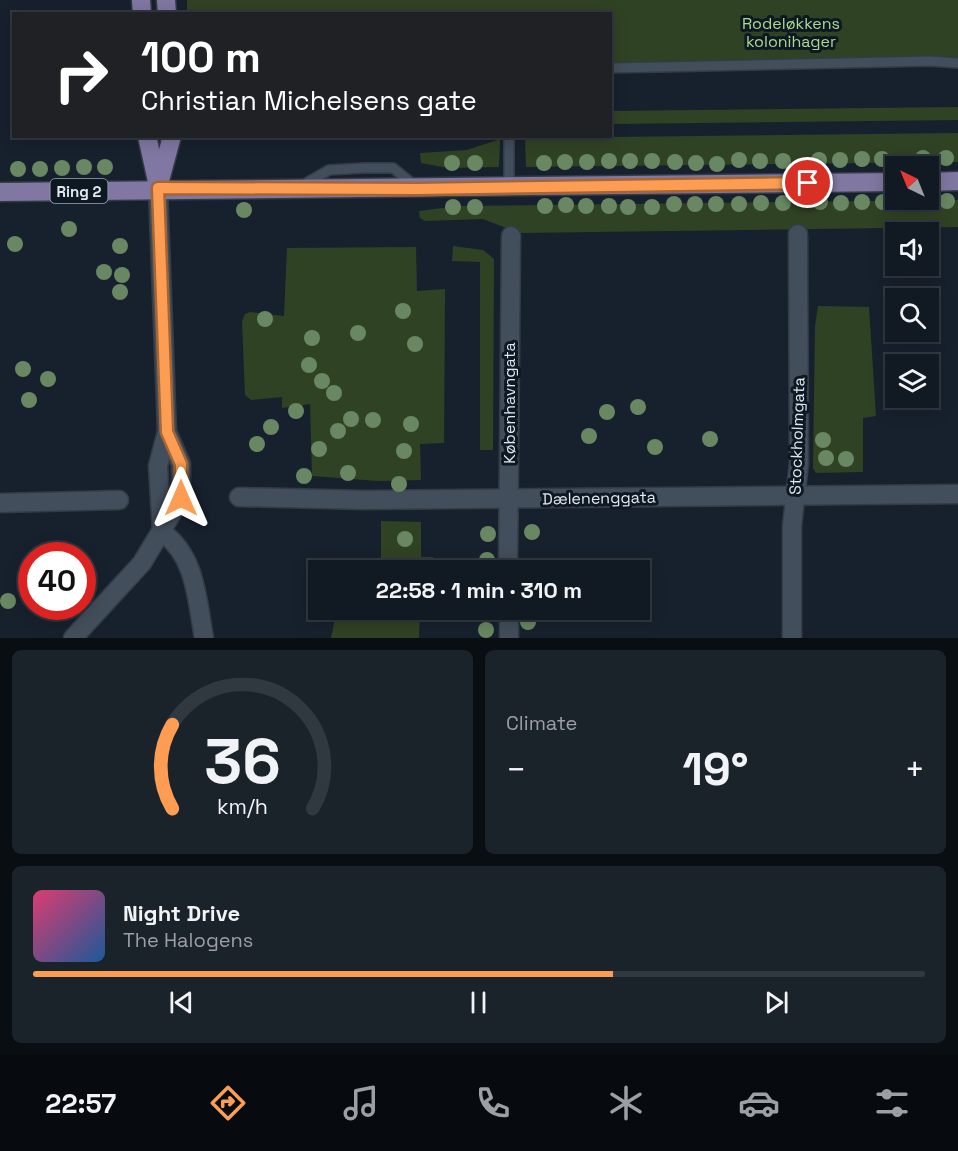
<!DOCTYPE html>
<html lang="en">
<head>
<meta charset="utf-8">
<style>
	body { margin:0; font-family:"Space Grotesk",sans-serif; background:#1a222a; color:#f1f3f6; height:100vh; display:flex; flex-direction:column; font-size:22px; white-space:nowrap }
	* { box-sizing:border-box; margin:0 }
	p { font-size:20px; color:#9ca0a5 }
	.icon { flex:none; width:33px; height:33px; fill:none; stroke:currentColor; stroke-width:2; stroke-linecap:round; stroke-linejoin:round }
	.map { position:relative; height:638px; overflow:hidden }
	.side { display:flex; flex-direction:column; gap:12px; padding:12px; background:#090e13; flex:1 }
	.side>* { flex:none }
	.guide { position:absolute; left:12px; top:12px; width:600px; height:126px; border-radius:0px; box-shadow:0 3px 15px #0003,0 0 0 2px #303840; background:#202124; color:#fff; overflow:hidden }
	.needle { width:39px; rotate:317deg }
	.fabs { position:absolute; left:885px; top:156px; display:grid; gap:12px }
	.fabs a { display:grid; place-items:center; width:54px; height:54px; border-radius:0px; background:#111922; box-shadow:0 3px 15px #0003,0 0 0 2px #303840; font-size:30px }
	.speed { position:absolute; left:18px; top:542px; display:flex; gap:12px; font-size:30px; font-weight:700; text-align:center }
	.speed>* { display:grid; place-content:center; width:78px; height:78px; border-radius:50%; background:#111922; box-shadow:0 3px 15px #0003,0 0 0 2px #303840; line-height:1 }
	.speed .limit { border:9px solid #d22; background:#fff; color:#111 }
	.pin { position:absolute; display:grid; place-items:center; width:51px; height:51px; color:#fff; margin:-26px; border:3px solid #fff; border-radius:50%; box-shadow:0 2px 6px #0007 }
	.me { position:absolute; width:66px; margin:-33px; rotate:0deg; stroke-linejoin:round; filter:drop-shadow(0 0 4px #0008) }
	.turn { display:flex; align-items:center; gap:21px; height:126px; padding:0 30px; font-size:27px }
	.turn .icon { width:78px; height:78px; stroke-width:2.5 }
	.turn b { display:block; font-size:42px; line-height:51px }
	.big { font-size:45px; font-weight:700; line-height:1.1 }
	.side .card { flex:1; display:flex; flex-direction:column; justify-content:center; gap:9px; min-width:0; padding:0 21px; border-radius:9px; background:#1a222a }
	.side .dial { align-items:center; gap:0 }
	.dial svg { height:156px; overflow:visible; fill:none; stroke:#303840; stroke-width:7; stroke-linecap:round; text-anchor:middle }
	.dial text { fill:#f1f3f6; stroke:none }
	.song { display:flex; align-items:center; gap:18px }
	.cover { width:72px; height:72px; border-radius:9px; background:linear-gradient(135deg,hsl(340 70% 55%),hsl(210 70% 35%)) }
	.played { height:6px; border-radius:3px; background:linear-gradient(90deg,#fc9d53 65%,#303840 65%) }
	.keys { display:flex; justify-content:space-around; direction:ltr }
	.heat { display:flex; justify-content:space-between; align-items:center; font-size:33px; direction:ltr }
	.side .tiles { flex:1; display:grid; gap:12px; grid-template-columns:1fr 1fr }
	.card:last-child { grid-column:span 2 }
	.trip { position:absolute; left:308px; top:560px; width:342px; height:60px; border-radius:0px; background:#111922; box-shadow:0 3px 15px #0003,0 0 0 2px #303840; font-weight:700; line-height:60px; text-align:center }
	.tab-bar { display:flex; height:96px; justify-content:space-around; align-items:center; background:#070a0e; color:#9ca0a5 }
	.tab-bar .icon { width:42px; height:42px }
	.tab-bar .active { color:#fc9d53 }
	.tab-bar b { font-size:27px; color:#f1f3f6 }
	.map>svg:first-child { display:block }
</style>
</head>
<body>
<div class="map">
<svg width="958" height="638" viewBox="0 0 958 638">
	<rect width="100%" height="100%" fill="#17212d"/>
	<!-- green -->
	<g fill="#304224">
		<path d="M187,0h771v62l-140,4 -207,-4 -1,-48h-423z"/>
		<path d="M958,107v13l-347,4v-13z"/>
		<path d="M958,133v29l-432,5 -1,-29z"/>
		<path d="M500,139l-1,28 -51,1 -27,-5 -1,-10 47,-3z"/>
		<path d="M958,200v27l-439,6 -36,-14 -58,2 -5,-3 -1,-7 39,-5z"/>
		<path d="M453,246l30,4 11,9 -1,191h-13v-188l-28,-1z"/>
		<path d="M416,247l1,44 28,-2 -1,154 -24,1 1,36 -43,1 -66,-5 -2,-72 -28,4v-11l-31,3 -6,-5 -3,-74 3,-7 5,-2 34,4 3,-68z"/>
		<path d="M818,306l51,1 7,109 -13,2v54l-47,1 -3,-5 2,-142z"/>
		<path d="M381,521l40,1v35h12v13h-52z"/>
		<path d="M337,609l17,4 26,-1v-3h40l-1,29h-88z"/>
	</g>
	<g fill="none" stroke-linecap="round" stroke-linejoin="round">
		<defs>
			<g id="service">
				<path d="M610,68l320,-7 28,2"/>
				<path d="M303,185l26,-15 35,-2h29l21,17"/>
				<path d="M509,186v-50"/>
			</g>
			<g id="minor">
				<path d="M239,497l126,3 593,-6"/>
				<path d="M0,503l119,-3"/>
				<path d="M162,532c34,24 35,68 42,106"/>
				<path d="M508,570l3,-334"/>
				<path d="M509,609v29"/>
				<path d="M792,638v-112l7,-63 -1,-229"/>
			</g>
			<g id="tertiary">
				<path d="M158,188l9,244 -9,34 4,66"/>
				<path d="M73,638l69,-75 39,-65v-34l-14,-32"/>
			</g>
			<g id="primary">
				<path d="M141,0l1,14"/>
				<path d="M166,0l1,14"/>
				<path d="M147,136l11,50"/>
				<path d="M928,182l30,-1"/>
				<path d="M158,188l14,-52"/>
				<path d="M0,192l896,-10"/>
			</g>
		</defs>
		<!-- service casing -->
		<use href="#service" stroke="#333b45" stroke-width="12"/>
		<!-- minor casing -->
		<use href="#minor" stroke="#333b45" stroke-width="21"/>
		<!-- tertiary casing -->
		<use href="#tertiary" stroke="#333b45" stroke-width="21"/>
		<!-- primary casing -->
		<use href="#primary" stroke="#333b45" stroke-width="21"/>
		<!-- service -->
		<use href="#service" stroke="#424e5b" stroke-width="9"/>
		<!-- minor -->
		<use href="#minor" stroke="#424e5b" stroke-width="18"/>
		<!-- tertiary -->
		<use href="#tertiary" stroke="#424e5b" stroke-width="18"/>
		<!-- primary -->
		<use href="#primary" stroke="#8077a2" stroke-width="18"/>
	</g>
	<!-- trees -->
	<g fill="#688762">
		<circle cx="923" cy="158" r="8"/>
		<circle cx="946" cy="158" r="8"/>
		<circle cx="862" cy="159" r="8"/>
		<circle cx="882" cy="159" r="8"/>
		<circle cx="739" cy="160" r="8"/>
		<circle cx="819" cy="160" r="8"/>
		<circle cx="840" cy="160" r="8"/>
		<circle cx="609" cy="161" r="8"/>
		<circle cx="630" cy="161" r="8"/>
		<circle cx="652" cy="161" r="8"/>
		<circle cx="760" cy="161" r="8"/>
		<circle cx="783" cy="161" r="8"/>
		<circle cx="565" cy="162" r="8"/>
		<circle cx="587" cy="162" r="8"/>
		<circle cx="675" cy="162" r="8"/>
		<circle cx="452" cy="163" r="8"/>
		<circle cx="475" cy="163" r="8"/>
		<circle cx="544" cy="163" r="8"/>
		<circle cx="696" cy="163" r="8"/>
		<circle cx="717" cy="164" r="8"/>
		<circle cx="84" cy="167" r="8"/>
		<circle cx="105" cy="167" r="8"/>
		<circle cx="62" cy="168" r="8"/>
		<circle cx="18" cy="169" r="8"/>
		<circle cx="40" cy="169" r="8"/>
		<circle cx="947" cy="201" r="8"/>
		<circle cx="820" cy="202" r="8"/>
		<circle cx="862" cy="202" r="8"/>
		<circle cx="883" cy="202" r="8"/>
		<circle cx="761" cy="203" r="8"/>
		<circle cx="783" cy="203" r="8"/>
		<circle cx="841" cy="203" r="8"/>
		<circle cx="674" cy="204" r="8"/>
		<circle cx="695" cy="204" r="8"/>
		<circle cx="716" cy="204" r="8"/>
		<circle cx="739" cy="204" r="8"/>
		<circle cx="566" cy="205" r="8"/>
		<circle cx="545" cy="206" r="8"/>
		<circle cx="586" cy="206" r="8"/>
		<circle cx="609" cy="206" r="8"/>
		<circle cx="453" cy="207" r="8"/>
		<circle cx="475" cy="207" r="8"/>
		<circle cx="628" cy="207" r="8"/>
		<circle cx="652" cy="207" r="8"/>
		<circle cx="244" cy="210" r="8"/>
		<circle cx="69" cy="229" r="8"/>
		<circle cx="15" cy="244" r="8"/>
		<circle cx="120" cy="246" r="8"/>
		<circle cx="104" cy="272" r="8"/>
		<circle cx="122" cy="275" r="8"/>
		<circle cx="120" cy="292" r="8"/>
		<circle cx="403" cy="311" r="8"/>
		<circle cx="265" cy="319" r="8"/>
		<circle cx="358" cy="333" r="8"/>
		<circle cx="312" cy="338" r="8"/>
		<circle cx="415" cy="344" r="8"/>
		<circle cx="309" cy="365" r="8"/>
		<circle cx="23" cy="369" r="8"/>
		<circle cx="48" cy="379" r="8"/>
		<circle cx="322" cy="381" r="8"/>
		<circle cx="334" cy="393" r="8"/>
		<circle cx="29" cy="400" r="8"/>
		<circle cx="638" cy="407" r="8"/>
		<circle cx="296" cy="411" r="8"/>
		<circle cx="607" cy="412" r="8"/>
		<circle cx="351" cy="419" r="8"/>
		<circle cx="373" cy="420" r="8"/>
		<circle cx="411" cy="424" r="8"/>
		<circle cx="271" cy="427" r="8"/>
		<circle cx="338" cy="431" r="8"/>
		<circle cx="589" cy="436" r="8"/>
		<circle cx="710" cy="439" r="8"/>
		<circle cx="823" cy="440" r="8"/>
		<circle cx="257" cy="444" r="8"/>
		<circle cx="655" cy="447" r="8"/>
		<circle cx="319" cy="449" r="8"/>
		<circle cx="404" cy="451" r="8"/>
		<circle cx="826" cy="458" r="8"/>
		<circle cx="846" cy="459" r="8"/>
		<circle cx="348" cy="473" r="8"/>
		<circle cx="304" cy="476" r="8"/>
		<circle cx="399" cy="484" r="8"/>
		<circle cx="532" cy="532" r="8"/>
		<circle cx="488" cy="534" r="8"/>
		<circle cx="405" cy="539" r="8"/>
		<circle cx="487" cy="560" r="8"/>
		<circle cx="8" cy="601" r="8"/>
		<circle cx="528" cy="622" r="8"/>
		<circle cx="486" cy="630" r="8"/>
	</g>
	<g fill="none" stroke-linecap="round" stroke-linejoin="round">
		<defs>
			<path id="route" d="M181,498v-34l-14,-32 -9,-244 259,1 391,-6"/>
		</defs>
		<!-- route casing -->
		<use href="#route" stroke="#a46636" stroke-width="15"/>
		<!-- route -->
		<use href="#route" stroke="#fc9d53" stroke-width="10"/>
	</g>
	<g text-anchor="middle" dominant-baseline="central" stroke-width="6" stroke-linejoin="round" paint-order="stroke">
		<!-- shield labels -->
		<rect fill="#0e1823" stroke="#a0a8b1" stroke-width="1.5" x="50.5" y="179" width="57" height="24" rx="4.5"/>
		<g font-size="15" font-weight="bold" fill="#dfe6ee">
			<text x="79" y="191">Ring 2</text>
		</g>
		<!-- park labels -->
		<g font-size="16" fill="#abda8e" stroke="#0e1823">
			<text x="791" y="23">Rodeløkkens<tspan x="791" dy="18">kolonihager</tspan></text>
		</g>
		<!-- street labels -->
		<g font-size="16" fill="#dfe6ee" stroke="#0e1823">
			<text transform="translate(509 403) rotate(-90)">Københavngata</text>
			<text transform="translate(797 436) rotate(-88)">Stockholmgata</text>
			<text transform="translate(599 498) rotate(-1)">Dælenenggata</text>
		</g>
	</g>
</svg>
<div class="fabs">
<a><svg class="needle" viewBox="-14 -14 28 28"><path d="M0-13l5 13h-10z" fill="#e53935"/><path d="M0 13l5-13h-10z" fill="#9ca0a5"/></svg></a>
<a><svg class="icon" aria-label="sound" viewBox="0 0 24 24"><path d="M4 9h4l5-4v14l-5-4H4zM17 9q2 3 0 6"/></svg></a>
<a><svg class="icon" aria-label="search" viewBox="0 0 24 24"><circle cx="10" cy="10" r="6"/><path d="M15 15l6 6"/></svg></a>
<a><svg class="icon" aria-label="layers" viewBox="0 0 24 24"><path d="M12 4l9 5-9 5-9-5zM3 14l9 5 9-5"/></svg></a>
</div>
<div class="speed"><div class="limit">40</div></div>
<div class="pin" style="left:808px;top:183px;background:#d93025"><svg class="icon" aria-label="arrive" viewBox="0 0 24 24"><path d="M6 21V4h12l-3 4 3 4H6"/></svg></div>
<svg class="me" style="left:181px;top:498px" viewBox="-20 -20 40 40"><path d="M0-17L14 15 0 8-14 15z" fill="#fc9d53" stroke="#fff" stroke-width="4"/></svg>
<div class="trip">22:58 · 1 min · 310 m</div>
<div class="guide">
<div class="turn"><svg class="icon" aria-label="right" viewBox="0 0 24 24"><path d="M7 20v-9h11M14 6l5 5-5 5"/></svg><div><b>100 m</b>Christian Michelsens gate</div></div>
</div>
</div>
<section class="side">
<div class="tiles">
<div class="card dial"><svg viewBox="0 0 100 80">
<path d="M14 69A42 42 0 1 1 86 69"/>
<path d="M14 69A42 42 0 0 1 14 26" stroke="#fc9d53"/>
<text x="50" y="56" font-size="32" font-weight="700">36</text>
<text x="50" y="72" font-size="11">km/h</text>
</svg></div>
<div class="card"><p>Climate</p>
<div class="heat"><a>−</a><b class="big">19°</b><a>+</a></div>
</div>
<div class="card">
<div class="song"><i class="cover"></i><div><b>Night Drive</b><p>The Halogens</p></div></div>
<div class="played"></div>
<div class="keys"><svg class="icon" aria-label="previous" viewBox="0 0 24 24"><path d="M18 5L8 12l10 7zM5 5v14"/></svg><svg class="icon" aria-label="pause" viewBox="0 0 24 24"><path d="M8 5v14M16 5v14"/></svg><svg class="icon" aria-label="next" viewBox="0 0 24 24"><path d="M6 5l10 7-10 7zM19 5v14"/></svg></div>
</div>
</div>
</section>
<nav class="tab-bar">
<b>22:57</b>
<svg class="icon active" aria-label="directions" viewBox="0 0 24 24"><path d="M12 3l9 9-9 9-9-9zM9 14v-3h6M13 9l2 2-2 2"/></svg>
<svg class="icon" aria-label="music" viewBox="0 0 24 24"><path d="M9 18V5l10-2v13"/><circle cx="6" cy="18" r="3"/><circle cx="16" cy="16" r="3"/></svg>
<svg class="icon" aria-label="phone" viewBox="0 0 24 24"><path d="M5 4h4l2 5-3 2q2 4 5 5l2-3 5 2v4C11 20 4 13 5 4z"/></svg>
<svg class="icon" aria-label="climate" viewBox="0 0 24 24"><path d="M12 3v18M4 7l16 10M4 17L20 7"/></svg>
<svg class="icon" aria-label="car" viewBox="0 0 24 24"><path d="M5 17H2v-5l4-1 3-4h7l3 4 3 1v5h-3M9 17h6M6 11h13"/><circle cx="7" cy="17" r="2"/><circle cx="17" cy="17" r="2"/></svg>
<svg class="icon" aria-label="filters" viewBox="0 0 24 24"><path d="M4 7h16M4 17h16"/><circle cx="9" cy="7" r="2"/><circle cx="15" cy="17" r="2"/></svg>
</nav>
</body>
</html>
